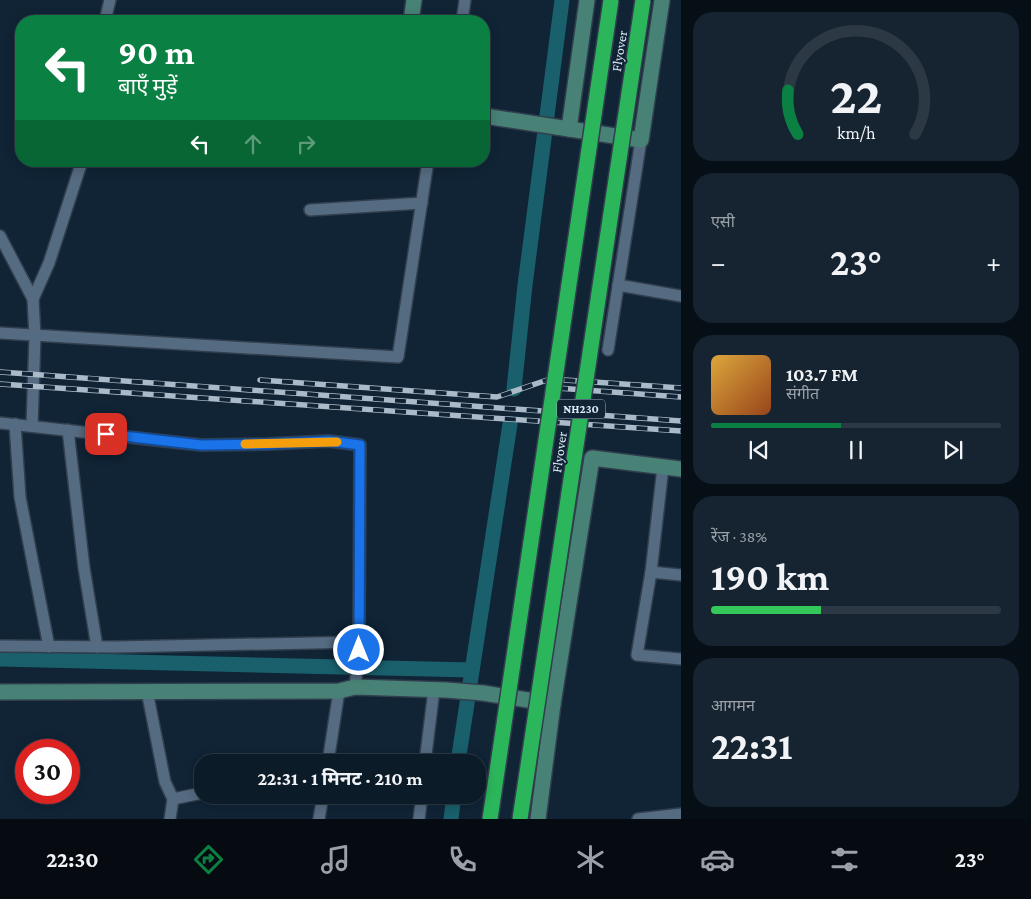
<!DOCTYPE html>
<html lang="hi">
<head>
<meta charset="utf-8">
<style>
	body { margin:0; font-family:"Crimson Pro","Noto Sans Devanagari",serif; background:#152430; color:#f1f3f6; height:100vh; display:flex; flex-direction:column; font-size:19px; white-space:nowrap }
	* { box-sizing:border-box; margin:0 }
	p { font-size:16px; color:#9aa1a8 }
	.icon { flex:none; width:28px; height:28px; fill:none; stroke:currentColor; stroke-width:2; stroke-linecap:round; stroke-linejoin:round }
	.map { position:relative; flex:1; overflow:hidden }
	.details { display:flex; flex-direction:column; gap:12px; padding:12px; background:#070f16; width:350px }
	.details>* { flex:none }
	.banner { position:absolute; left:15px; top:15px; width:475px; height:152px; border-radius:20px; box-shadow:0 2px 12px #0003,0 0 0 1px #2c3945; background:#0b8043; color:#fff; overflow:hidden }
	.speed { position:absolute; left:15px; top:739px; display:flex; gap:10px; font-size:25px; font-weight:700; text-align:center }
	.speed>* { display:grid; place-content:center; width:65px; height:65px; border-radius:50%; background:#0c1b28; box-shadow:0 2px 12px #0003,0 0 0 1px #2c3945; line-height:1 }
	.speed .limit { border:8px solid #d22; background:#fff; color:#111 }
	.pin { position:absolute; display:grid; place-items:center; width:42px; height:42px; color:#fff; margin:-21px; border-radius:10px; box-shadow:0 2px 8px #0006 }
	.me { position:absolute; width:55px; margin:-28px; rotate:0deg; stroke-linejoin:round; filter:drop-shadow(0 0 4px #0008) }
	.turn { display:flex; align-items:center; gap:18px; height:105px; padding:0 20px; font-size:22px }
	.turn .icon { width:65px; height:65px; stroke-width:2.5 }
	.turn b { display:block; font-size:35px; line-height:42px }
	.lanes { display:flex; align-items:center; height:48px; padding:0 20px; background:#0003; justify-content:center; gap:25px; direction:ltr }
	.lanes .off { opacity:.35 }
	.big { font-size:38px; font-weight:700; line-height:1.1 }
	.details .card { flex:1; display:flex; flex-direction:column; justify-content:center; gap:8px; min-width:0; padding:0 18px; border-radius:20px; background:#152430 }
	.details .dial { align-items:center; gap:0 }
	.dial svg { height:130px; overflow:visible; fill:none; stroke:#2c3945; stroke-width:7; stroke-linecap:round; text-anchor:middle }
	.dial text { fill:#f1f3f6; stroke:none }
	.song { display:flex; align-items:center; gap:15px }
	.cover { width:60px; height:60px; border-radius:8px; background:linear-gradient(135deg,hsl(40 70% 55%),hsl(20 70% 35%)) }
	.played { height:5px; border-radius:2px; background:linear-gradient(90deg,#0b8043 45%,#2c3945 45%) }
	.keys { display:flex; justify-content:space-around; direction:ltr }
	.heat { display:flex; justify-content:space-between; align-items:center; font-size:28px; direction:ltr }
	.charge { height:8px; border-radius:4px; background:linear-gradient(90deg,#34c759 38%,#2c3945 0) }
	.trip { position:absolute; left:194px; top:754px; width:292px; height:50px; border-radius:20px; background:#0c1b28; box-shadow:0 2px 12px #0003,0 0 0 1px #2c3945; font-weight:700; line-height:50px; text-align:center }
	.tabs { display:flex; height:80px; justify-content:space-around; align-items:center; background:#050b10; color:#9aa1a8 }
	.tabs .icon { width:35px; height:35px }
	.tabs .current { color:#0b8043 }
	.tabs b { font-size:22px; color:#f1f3f6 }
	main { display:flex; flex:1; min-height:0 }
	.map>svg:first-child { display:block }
</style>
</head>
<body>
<main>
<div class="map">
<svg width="681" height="819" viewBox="0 0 681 819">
	<rect width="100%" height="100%" fill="#102436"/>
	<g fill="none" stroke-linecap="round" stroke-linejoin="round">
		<!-- canal -->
		<g stroke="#19606c" stroke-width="15">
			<path d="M514,389l11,-104 37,-285"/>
			<path d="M0,659l472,11"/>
			<path d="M458,762l52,-338"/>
			<path d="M451,819l3,-24"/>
		</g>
		<defs>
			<g id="street">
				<path d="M105,21l5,-21"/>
				<path d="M462,21l3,-21"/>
				<path d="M310,210l112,-7"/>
				<path d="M0,236l33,63 2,37 -3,90"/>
				<path d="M618,285l63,11"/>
				<path d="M33,299l16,-36 33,-102"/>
				<path d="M0,333l398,24 30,-196"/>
				<path d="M608,350l33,-210"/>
				<path d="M0,423l201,22 67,-1 61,-3 31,4 -1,204 -4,38"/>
				<path d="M15,424l5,73 29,150"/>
				<path d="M68,430l16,138 13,79"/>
				<path d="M663,467l-12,105 -14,83 44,4"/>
				<path d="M651,572l30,3"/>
				<path d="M0,646l116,1 243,-5"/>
				<path d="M147,691l18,91 8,17 -3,20"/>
				<path d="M328,762l11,-71"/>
				<path d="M425,762l9,-72"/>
				<path d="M173,799l29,-6"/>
				<path d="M319,819l4,-24"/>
				<path d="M419,819l3,-24"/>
				<path d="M638,819l43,-5"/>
			</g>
			<g id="secondary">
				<path d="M411,21l3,-21"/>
				<path d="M484,116l157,24 21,-140"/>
				<path d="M569,129l18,-129"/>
				<path d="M0,692l339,-1 16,-4 91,3 37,3 70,11"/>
				<path d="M538,819l15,-115 39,-246 89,11"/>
			</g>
		</defs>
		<!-- street casing -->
		<use href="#street" stroke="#313e4d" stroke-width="14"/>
		<!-- secondary casing -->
		<use href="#secondary" stroke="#313e4d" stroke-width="18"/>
		<!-- street -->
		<use href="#street" stroke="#556b81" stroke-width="11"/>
		<!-- secondary -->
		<use href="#secondary" stroke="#488276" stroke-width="15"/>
		<defs>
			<g id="rail">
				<path d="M0,372l681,49"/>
				<path d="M260,380l237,17 53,-18 131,9"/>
				<path d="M0,384l681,47"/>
				<path d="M557,388l124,9"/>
			</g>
		</defs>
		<!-- rail casing -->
		<use href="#rail" stroke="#abbac8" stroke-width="5.5"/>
		<!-- rail -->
		<use href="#rail" stroke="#102436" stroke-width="4" stroke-dasharray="11" stroke-linecap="butt"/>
		<defs>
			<g id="highway-bridge">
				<path d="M490,819l121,-819"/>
				<path d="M520,819l123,-819"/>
			</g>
		</defs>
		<!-- highway-bridge casing -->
		<use href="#highway-bridge" stroke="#313e4d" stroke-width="18" stroke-linecap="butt"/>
		<!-- highway-bridge -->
		<use href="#highway-bridge" stroke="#2bb65c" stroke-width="15"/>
	</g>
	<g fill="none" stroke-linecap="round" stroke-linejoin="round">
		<defs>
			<path id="route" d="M106,434l95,11 67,-1 61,-3 31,4 -1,205"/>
		</defs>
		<!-- route casing -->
		<use href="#route" stroke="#114b97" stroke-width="12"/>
		<!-- route -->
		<use href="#route" stroke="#1a73e8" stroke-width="9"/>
		<!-- slow -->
		<path stroke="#f59e0b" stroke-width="9" d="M245,444l92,-2"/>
	</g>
	<g text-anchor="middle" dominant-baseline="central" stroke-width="4" stroke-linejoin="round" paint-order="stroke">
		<!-- shield labels -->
		<rect fill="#102436" stroke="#a1b0be" stroke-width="1" x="557" y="399.5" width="48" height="19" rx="4"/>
		<g font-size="12" font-weight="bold" fill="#dfecf8">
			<text x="581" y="409">NH230</text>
		</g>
		<!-- street labels -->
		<g font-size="14" fill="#dfecf8" stroke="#102436">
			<text transform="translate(619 51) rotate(-81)">Flyover</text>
			<text transform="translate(559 452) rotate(-82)">Flyover</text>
		</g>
	</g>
</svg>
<div class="speed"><div class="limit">30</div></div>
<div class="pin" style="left:106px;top:434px;background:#d93025"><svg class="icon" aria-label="arrive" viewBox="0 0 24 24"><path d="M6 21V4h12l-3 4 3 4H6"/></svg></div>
<svg class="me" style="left:359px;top:650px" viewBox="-20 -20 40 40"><circle r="17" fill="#1a73e8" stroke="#fff" stroke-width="3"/><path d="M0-11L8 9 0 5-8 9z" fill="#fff"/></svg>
<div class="trip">22:31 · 1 मिनट · 210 m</div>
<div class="banner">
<div class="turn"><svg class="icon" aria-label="left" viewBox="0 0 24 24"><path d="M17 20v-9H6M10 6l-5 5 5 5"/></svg><div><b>90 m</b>बाएँ मुड़ें</div></div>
<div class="lanes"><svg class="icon" aria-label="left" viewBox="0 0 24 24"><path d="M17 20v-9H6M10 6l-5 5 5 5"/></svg><svg class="icon off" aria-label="ahead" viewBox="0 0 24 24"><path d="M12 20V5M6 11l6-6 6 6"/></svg><svg class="icon off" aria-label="right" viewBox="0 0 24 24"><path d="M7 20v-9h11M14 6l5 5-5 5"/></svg></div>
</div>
</div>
<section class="details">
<div class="card dial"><svg viewBox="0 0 100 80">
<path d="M14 69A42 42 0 1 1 86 69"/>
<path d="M14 69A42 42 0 0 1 8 42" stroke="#0b8043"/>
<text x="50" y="56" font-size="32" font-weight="700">22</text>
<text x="50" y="72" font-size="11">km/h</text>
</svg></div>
<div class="card"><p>एसी</p>
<div class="heat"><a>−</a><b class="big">23°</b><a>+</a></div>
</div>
<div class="card">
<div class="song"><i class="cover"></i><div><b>103.7 FM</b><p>संगीत</p></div></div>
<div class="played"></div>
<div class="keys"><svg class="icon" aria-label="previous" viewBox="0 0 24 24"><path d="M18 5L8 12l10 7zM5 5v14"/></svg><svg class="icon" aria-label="pause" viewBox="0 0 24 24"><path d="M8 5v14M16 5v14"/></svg><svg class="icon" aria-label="next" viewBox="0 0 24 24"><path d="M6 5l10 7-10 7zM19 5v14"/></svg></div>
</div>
<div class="card"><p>रेंज · 38%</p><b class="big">190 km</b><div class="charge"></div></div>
<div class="card"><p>आगमन</p><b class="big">22:31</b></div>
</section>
</main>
<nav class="tabs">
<b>22:30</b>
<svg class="icon current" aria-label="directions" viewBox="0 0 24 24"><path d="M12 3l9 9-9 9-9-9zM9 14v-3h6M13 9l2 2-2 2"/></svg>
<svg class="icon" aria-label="music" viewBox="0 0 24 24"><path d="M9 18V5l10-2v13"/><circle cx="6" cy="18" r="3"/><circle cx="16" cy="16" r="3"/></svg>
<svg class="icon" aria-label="phone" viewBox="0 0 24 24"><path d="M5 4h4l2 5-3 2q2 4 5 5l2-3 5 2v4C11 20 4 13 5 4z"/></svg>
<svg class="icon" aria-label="climate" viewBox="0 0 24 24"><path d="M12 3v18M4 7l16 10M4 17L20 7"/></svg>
<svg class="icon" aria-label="car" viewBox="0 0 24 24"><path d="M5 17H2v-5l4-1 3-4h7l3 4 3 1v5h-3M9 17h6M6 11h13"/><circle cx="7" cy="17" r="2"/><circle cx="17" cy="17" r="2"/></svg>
<svg class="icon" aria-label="filters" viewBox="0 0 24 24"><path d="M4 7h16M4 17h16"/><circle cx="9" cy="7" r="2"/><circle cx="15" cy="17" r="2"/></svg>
<b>23°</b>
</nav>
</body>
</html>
